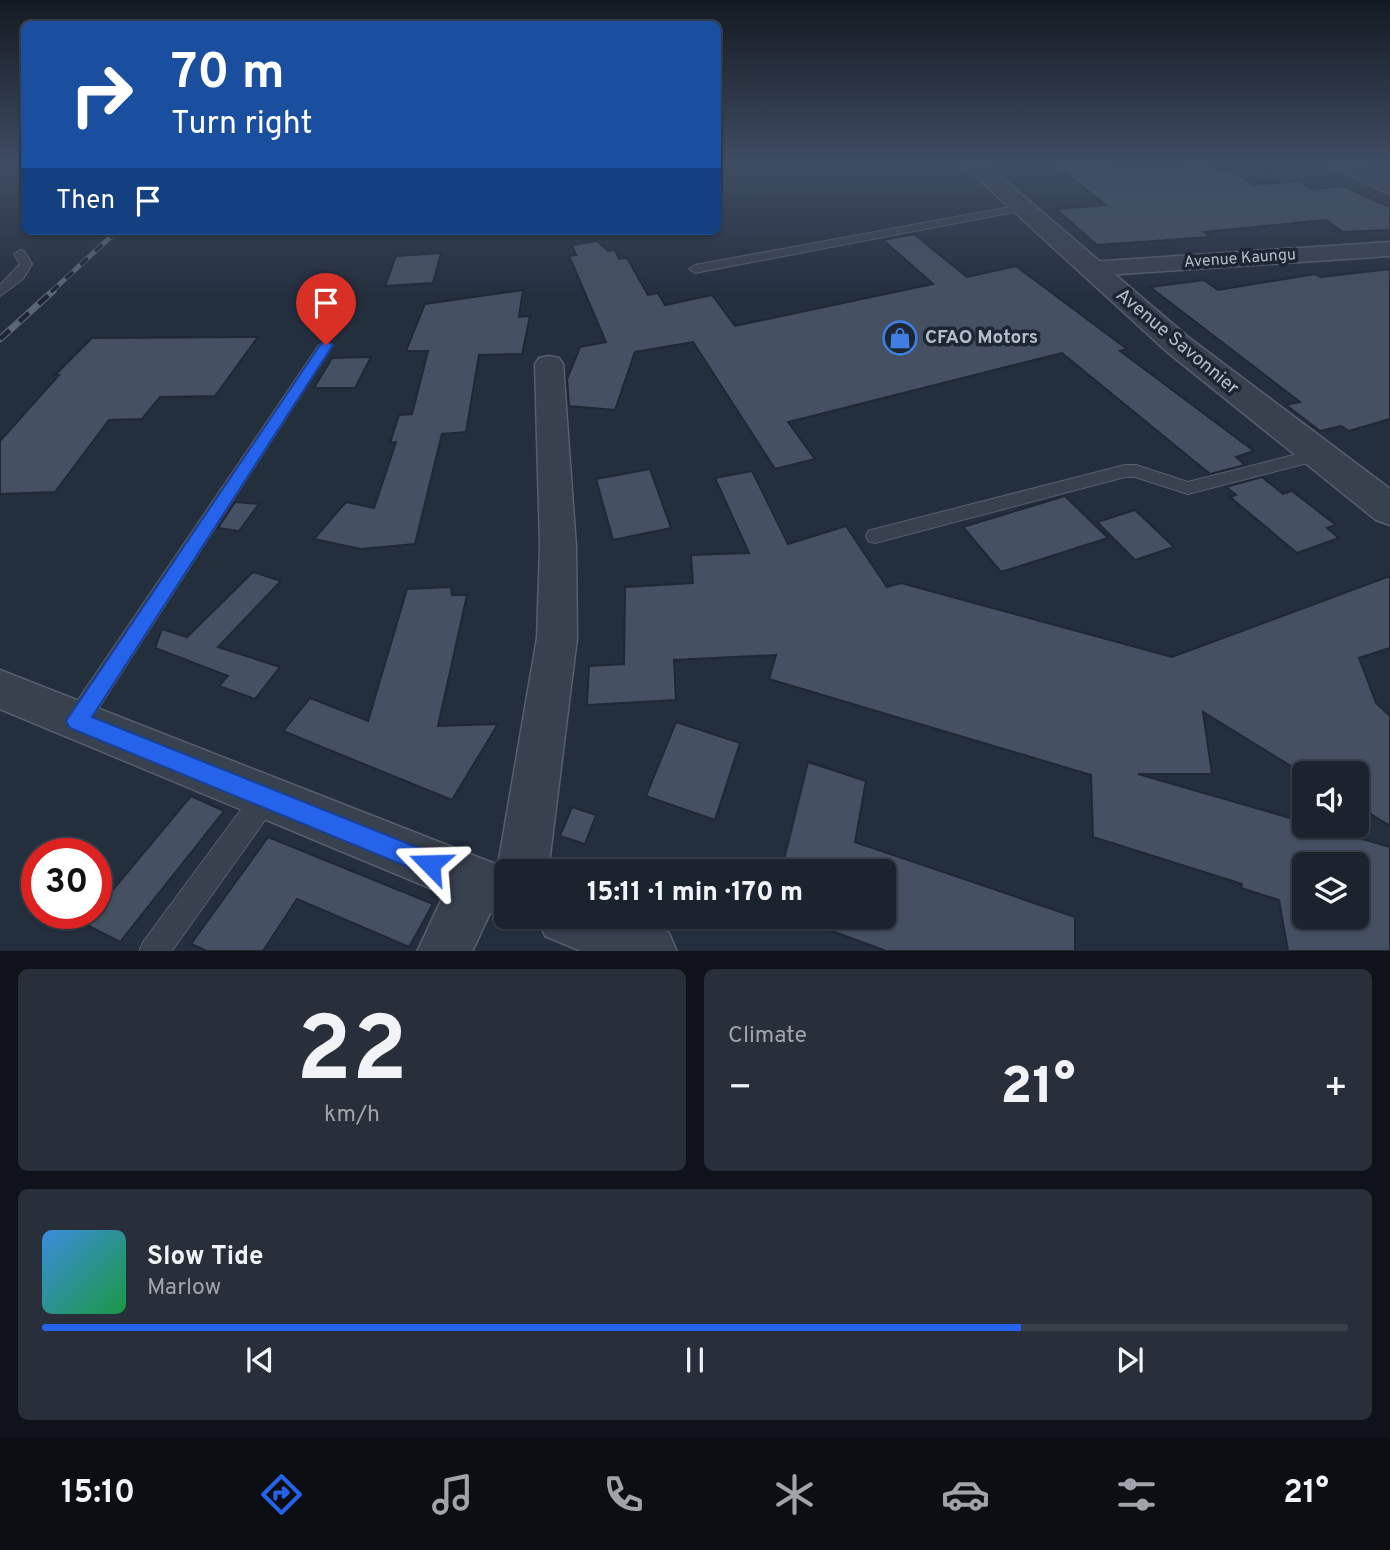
<!DOCTYPE html>
<html lang="en">
<head>
<meta charset="utf-8">
<style>
	body { margin:0; font-family:Overpass,sans-serif; background:#282f3a; color:#f1f3f6; height:100vh; display:flex; flex-direction:column; font-size:26px; white-space:nowrap }
	* { box-sizing:border-box; margin:0 }
	p { font-size:23px; color:#a0a4aa }
	.icon { flex:none; width:38px; height:38px; fill:none; stroke:currentColor; stroke-width:2; stroke-linecap:round; stroke-linejoin:round }
	.map { position:relative; height:951px; overflow:hidden }
	.details { display:flex; flex-direction:column; gap:18px; padding:18px; background:#0f1319; flex:1 }
	.details>* { flex:none }
	.hud { position:absolute; left:21px; top:21px; width:700px; height:214px; border-radius:10px; box-shadow:0 2px 5px #0004,0 0 0 2px #39404a; background:#1a4fa0; color:#fff; overflow:hidden }
	.controls { position:absolute; left:1292px; top:761px; display:grid; gap:14px }
	.controls a { display:grid; place-items:center; width:77px; height:77px; border-radius:10px; background:#1b232e; box-shadow:0 2px 5px #0004,0 0 0 2px #39404a; font-size:35px }
	.speed { position:absolute; left:21px; top:838px; display:flex; gap:14px; font-size:35px; font-weight:700; text-align:center }
	.speed>* { display:grid; place-content:center; width:91px; height:91px; border-radius:50%; background:#1b232e; box-shadow:0 2px 5px #0004,0 0 0 2px #39404a; line-height:1 }
	.speed .limit { border:10px solid #d22; background:#fff; color:#111 }
	.pin { position:absolute; display:grid; place-items:center; width:60px; height:60px; color:#fff; margin:-72px -30px; border-radius:50% 50% 50% 0; rotate:-45deg; box-shadow:0 0 7px #0007 }
	.pin .icon { rotate:45deg }
	.me { position:absolute; width:77px; margin:-38px; rotate:292deg; stroke-linejoin:round; filter:drop-shadow(0 0 5px #0008) }
	.turn { display:flex; align-items:center; gap:24px; height:147px; padding:0 35px; font-size:32px }
	.turn .icon { width:91px; height:91px; stroke-width:2.5 }
	.turn b { display:block; font-size:49px; line-height:60px }
	.then { display:flex; align-items:center; height:66px; padding:0 35px; background:#0003; gap:14px; font-size:26px }
	.big { font-size:52px; font-weight:800; line-height:1.1 }
	.details .tile { flex:1; display:flex; flex-direction:column; justify-content:center; gap:10px; min-width:0; padding:0 24px; border-radius:10px; background:#282f3a }
	.details .dial { align-items:center; gap:0 }
	.dial b { font-size:91px; line-height:1 }
	.song { display:flex; align-items:center; gap:21px }
	.cover { width:84px; height:84px; border-radius:10px; background:linear-gradient(135deg,hsl(210 70% 55%),hsl(140 70% 35%)) }
	.played { height:7px; border-radius:4px; background:linear-gradient(90deg,#2563eb 75%,#39404a 75%) }
	.keys { display:flex; justify-content:space-around; direction:ltr }
	.heat { display:flex; justify-content:space-between; align-items:center; font-size:38px; direction:ltr }
	.details .tiles { flex:1; display:grid; gap:18px; grid-template-columns:1fr 1fr }
	.tile:last-child { grid-column:span 2 }
	.trip { position:absolute; left:494px; top:859px; width:402px; height:70px; border-radius:10px; background:#1b232e; box-shadow:0 2px 5px #0004,0 0 0 2px #39404a; font-weight:800; line-height:70px; text-align:center }
	.dock { display:flex; height:112px; justify-content:space-around; align-items:center; background:#0b0e12; color:#a0a4aa }
	.dock .icon { width:49px; height:49px }
	.dock .selected { color:#2563eb }
	.dock b { font-size:32px; color:#f1f3f6 }
	.map>svg:first-child { display:block }
</style>
</head>
<body>
<div class="map">
<svg width="1390" height="952" viewBox="0 0 1390 952">
	<rect width="100%" height="100%" fill="#242f3e"/>
	<!-- building -->
	<g fill="#455162" stroke="#1f2835" stroke-width="2" fill-rule="evenodd">
		<path d="M1053,164h61l8,5 83,-5 15,8 10,-1 23,14 46,-4 13,8 31,-3 47,21v23l-47,2 -17,-12 -122,12 6,5 -113,8 -41,-36 50,-4z"/>
		<path d="M914,234l53,43 49,-11 111,83 -7,2 134,100 -18,6 9,8 -35,9 -148,-121 -274,69 27,37 -40,10 -82,-127 -58,10 -20,58 -46,-4 -2,-27 13,-32 26,-5 -37,-86 7,-1 -4,-10 25,-4 11,10 7,-1 4,9 8,-1 21,37 10,-2 7,12 47,-10 23,31 198,-42 -50,-44z"/>
		<path d="M441,253l-8,30 -48,3 11,-30z"/>
		<path d="M1390,269v150l-41,12 -8,-5 -21,5 -34,-26 14,-3 -150,-115 54,-7 14,10 97,-16 6,3z"/>
		<path d="M523,290l-4,27 11,-1 -8,38 -43,1 -13,77 -24,2 -27,110 -54,5 -47,-10 32,-37 28,6 22,-66 -6,1 9,-28 13,-1 16,-63h-22l19,-47z"/>
		<path d="M258,337l-43,59 -55,1 -18,22 -33,1 -54,72 -55,2v-53l59,-66h-4l37,-37z"/>
		<path d="M371,357l-16,31h-41l18,-30z"/>
		<path d="M650,469l21,59 -58,12 -17,-61z"/>
		<path d="M752,471l36,73 58,-18 41,61 14,-4 271,74 218,-81v72l-31,10 17,45 14,13v110l-34,-21v-31h-52l-101,-62 9,62h-74l166,48v4h13l73,21v104h-102l-9,-51 -38,-12 1,-4 -149,-47 -2,-62 -322,-96 7,-24 -102,5 2,40 -89,5 2,-39 35,-2 1,-77 68,-4 -2,-28 58,-2 -34,-75zM1304,864h52v53h-52z"/>
		<path d="M1262,477l21,17 9,-3 44,34 -9,3 12,10 -42,15 -67,-56 6,-2 -10,-8z"/>
		<path d="M1065,496l43,42 -107,34 -38,-45z"/>
		<path d="M235,502l24,2 -20,27 -21,-3z"/>
		<path d="M1135,510l39,37 -39,13 -38,-38z"/>
		<path d="M253,572l28,9 -63,66 62,20 -25,32 -36,-13 9,-10 -73,-28 7,-19 25,8z"/>
		<path d="M451,587l1,8h15l-29,131 60,-2 -46,76 -169,-69 27,-33 58,23 39,-132z"/>
		<path d="M676,722l64,21 -25,77 -69,-24z"/>
		<path d="M808,762l58,19 -11,61 220,75v34h-189l-92,-34h90v-45h-103z"/>
		<path d="M191,796l33,15 -104,131 -35,-18 11,-10v-4z"/>
		<path d="M572,807l24,8 -11,29 -25,-8z"/>
		<path d="M268,837l165,67 -24,43 -112,-48 -34,52h-56l-16,-7z"/>
	</g>
	<g fill="none" stroke-linecap="round" stroke-linejoin="round">
		<defs>
			<g id="service">
				<path d="M1021,205l4,1v4l-330,63 -6,-4 6,-4z"/>
				<path d="M20,250l4,1 8,13 -9,15 -23,17v-11l20,-21 -6,-10z"/>
				<path d="M326,341l7,4 -248,384 -8,3 -8,-3 -4,-8 4,-8 250,-368z"/>
				<path d="M1317,449l6,2 3,4 -3,4 -135,35 -53,-17h-10l-250,66 -7,-2 -2,-5 2,-5 7,-2 250,-64h11l52,17z"/>
				<path d="M266,785l9,3 4,9 -4,9 -104,146h-32l4,-10 114,-154z"/>
			</g>
			<g id="minor">
				<path d="M1331,164h24l35,16v14l-57,-26z"/>
				<path d="M1390,242v14l-300,20 -8,-2 -4,-5 4,-5 8,-2z"/>
				<path d="M549,356l10,2 4,6 13,183 1,91 -29,234h-42v45h7l-7,3 -16,-7 -18,39h-55l27,-58 -444,-185v-39l498,195 39,-227 3,-91 -5,-183 4,-6z"/>
				<path d="M537,917h94l38,16 8,19h-94l-38,-16z"/>
			</g>
			<path id="tertiary" d="M962,164h24l202,173 202,152v36l-14,-5 -210,-169z"/>
		</defs>
		<!-- service casing -->
		<use href="#service" stroke="#565f6c" stroke-width="2"/>
		<!-- minor casing -->
		<use href="#minor" stroke="#565f6c" stroke-width="3"/>
		<!-- tertiary casing -->
		<use href="#tertiary" stroke="#565f6c" stroke-width="3"/>
		<!-- service -->
		<use href="#service" fill="#38414e" fill-rule="evenodd"/>
		<!-- minor -->
		<use href="#minor" fill="#38414e" fill-rule="evenodd"/>
		<!-- tertiary -->
		<use href="#tertiary" fill="#38414e" fill-rule="evenodd"/>
		<defs>
			<path id="rail-far1" d="M51,292l66,-61"/>
			<path id="rail" d="M0,339l53,-48"/>
		</defs>
		<!-- rail-far1 casing -->
		<use href="#rail-far1" stroke="#5a6575" stroke-width="5"/>
		<!-- rail casing -->
		<use href="#rail" stroke="#5a6575" stroke-width="7"/>
		<!-- rail-far1 -->
		<use href="#rail-far1" stroke="#1d2633" stroke-width="3.5" stroke-dasharray="10" stroke-linecap="butt"/>
		<!-- rail -->
		<use href="#rail" stroke="#1d2633" stroke-width="4.5" stroke-dasharray="13" stroke-linecap="butt"/>
	</g>
	<!-- sky -->
	<linearGradient id="sky" x2="0" y2="1"><stop stop-color="#141a22"/><stop offset="0.55" stop-color="#3f4d63"/><stop offset="1" stop-color="#3f4d63" stop-opacity="0"/></linearGradient>
	<rect width="1390" height="297" fill="url(#sky)"/>
	<!-- route -->
	<path fill="#2563eb" stroke="#184099" stroke-width="2" d="M326,341l7,4 -241,372 347,139 3,8 -3,9 -9,3 -360,-148 -4,-7 254,-376z"/>
	<!-- icons -->
	<defs>
		<symbol id="shop-ring" viewBox="-11 -11 22 22"><circle r="9.5" fill="#1d2633" stroke="#3f7fe0" stroke-width="1.5"/><path d="M-5-2.5h2.3a2.7 3.5 0 0 1 5.4 0H5L5.5 6h-11ZM-1.5-2.5h3a1.5 2.3 0 0 0-3 0Z" fill="#3f7fe0"/></symbol>
	</defs>
	<g fill-rule="evenodd">
		<use href="#shop-ring" x="881" y="319" width="38" height="38"/>
	</g>
	<g text-anchor="middle" dominant-baseline="central" stroke-width="7" stroke-linejoin="round" paint-order="stroke">
		<!-- far-street labels -->
		<g font-size="16" fill="#b4bcc9" stroke="#1d2633">
			<text transform="translate(1240 259) rotate(-4)">Avenue Kaungu</text>
		</g>
		<!-- poi labels -->
		<g font-size="19" font-weight="bold" fill="#b4bcc9" stroke="#1d2633" text-anchor="start">
			<text x="925" y="338">CFAO Motors</text>
		</g>
		<!-- street labels -->
		<g font-size="19" fill="#b4bcc9" stroke="#1d2633">
			<text transform="translate(1177 342) rotate(40)">Avenue Savonnier</text>
		</g>
	</g>
</svg>
<div class="controls">
<a><svg class="icon" aria-label="sound" viewBox="0 0 24 24"><path d="M4 9h4l5-4v14l-5-4H4zM17 9q2 3 0 6"/></svg></a>
<a><svg class="icon" aria-label="layers" viewBox="0 0 24 24"><path d="M12 4l9 5-9 5-9-5zM3 14l9 5 9-5"/></svg></a>
</div>
<div class="speed"><div class="limit">30</div></div>
<div class="pin" style="left:326px;top:345px;background:#d93025"><svg class="icon" aria-label="arrive" viewBox="0 0 24 24"><path d="M6 21V4h12l-3 4 3 4H6"/></svg></div>
<svg class="me" style="left:430px;top:864px" viewBox="-20 -20 40 40"><path d="M0-17L14 15 0 8-14 15z" fill="#2563eb" stroke="#fff" stroke-width="4"/></svg>
<div class="trip">15:11 · 1 min · 170 m</div>
<div class="hud">
<div class="turn"><svg class="icon" aria-label="right" viewBox="0 0 24 24"><path d="M7 20v-9h11M14 6l5 5-5 5"/></svg><div><b>70 m</b>Turn right</div></div>
<div class="then">Then<svg class="icon" aria-label="arrive" viewBox="0 0 24 24"><path d="M6 21V4h12l-3 4 3 4H6"/></svg></div>
</div>
</div>
<section class="details">
<div class="tiles">
<div class="tile dial"><b>22</b><p>km/h</p></div>
<div class="tile"><p>Climate</p>
<div class="heat"><a>−</a><b class="big">21°</b><a>+</a></div>
</div>
<div class="tile">
<div class="song"><i class="cover"></i><div><b>Slow Tide</b><p>Marlow</p></div></div>
<div class="played"></div>
<div class="keys"><svg class="icon" aria-label="previous" viewBox="0 0 24 24"><path d="M18 5L8 12l10 7zM5 5v14"/></svg><svg class="icon" aria-label="pause" viewBox="0 0 24 24"><path d="M8 5v14M16 5v14"/></svg><svg class="icon" aria-label="next" viewBox="0 0 24 24"><path d="M6 5l10 7-10 7zM19 5v14"/></svg></div>
</div>
</div>
</section>
<nav class="dock">
<b>15:10</b>
<svg class="icon selected" aria-label="directions" viewBox="0 0 24 24"><path d="M12 3l9 9-9 9-9-9zM9 14v-3h6M13 9l2 2-2 2"/></svg>
<svg class="icon" aria-label="music" viewBox="0 0 24 24"><path d="M9 18V5l10-2v13"/><circle cx="6" cy="18" r="3"/><circle cx="16" cy="16" r="3"/></svg>
<svg class="icon" aria-label="phone" viewBox="0 0 24 24"><path d="M5 4h4l2 5-3 2q2 4 5 5l2-3 5 2v4C11 20 4 13 5 4z"/></svg>
<svg class="icon" aria-label="climate" viewBox="0 0 24 24"><path d="M12 3v18M4 7l16 10M4 17L20 7"/></svg>
<svg class="icon" aria-label="car" viewBox="0 0 24 24"><path d="M5 17H2v-5l4-1 3-4h7l3 4 3 1v5h-3M9 17h6M6 11h13"/><circle cx="7" cy="17" r="2"/><circle cx="17" cy="17" r="2"/></svg>
<svg class="icon" aria-label="filters" viewBox="0 0 24 24"><path d="M4 7h16M4 17h16"/><circle cx="9" cy="7" r="2"/><circle cx="15" cy="17" r="2"/></svg>
<b>21°</b>
</nav>
</body>
</html>
